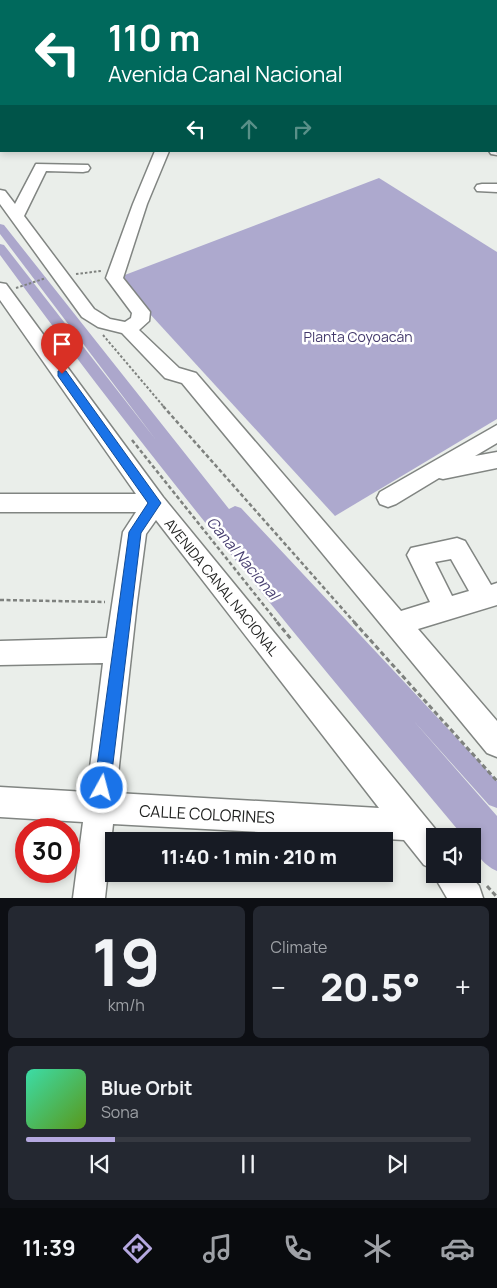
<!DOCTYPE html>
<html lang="en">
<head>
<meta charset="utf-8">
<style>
	body { margin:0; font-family:Manrope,sans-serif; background:#242831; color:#f1f3f6; height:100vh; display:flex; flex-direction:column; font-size:19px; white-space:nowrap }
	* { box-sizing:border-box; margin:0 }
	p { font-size:16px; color:#9ea1a6 }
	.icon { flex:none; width:28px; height:28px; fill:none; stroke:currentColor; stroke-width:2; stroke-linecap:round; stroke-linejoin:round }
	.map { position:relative; height:898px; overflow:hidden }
	.drawer { display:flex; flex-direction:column; gap:8px; padding:8px; background:#0d0f14; flex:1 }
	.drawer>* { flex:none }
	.hud { position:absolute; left:0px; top:0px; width:498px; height:152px; box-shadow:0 2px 8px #0003; background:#00695c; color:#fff; overflow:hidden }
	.buttons { position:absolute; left:426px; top:828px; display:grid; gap:10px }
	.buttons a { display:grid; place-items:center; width:55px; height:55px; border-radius:0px; background:#171b24; box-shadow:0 2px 8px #0003; font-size:25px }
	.speed { position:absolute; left:15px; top:818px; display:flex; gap:10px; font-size:25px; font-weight:700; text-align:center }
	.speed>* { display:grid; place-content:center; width:65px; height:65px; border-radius:50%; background:#171b24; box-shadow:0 2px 8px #0003; line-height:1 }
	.speed .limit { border:8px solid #d22; background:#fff; color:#111 }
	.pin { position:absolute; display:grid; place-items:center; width:42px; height:42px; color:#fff; margin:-51px -21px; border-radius:50% 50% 50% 0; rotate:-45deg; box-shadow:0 0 5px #0007 }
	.pin .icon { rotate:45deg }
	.me { position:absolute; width:55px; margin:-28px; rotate:7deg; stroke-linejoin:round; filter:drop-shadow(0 0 4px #0008) }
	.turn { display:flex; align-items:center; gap:18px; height:105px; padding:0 25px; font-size:22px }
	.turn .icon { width:65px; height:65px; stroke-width:2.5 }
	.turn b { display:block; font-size:35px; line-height:42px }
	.lanes { display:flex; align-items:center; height:48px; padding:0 25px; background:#0003; justify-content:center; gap:25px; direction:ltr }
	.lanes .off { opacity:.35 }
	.big { font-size:38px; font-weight:800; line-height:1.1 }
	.drawer .tile { flex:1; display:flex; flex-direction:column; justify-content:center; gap:8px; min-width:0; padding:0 18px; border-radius:8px; background:#242831 }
	.drawer .dial { align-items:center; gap:0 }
	.dial b { font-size:65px; line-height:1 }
	.song { display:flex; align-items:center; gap:15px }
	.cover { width:60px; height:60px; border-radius:8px; background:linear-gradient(135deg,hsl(160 70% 55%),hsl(90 70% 35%)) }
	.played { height:5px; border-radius:2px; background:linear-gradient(90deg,#b5a8e0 20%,#363941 20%) }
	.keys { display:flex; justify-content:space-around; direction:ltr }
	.heat { display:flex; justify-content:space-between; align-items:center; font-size:28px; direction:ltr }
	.drawer .tiles { flex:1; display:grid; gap:8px; grid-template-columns:1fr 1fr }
	.tile:last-child { grid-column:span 2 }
	.trip { position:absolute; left:105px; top:832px; width:288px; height:50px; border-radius:0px; background:#171b24; box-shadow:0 2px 8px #0003; font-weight:800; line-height:50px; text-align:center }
	.menu { display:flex; height:80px; justify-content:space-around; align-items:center; background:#090b0e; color:#9ea1a6 }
	.menu .icon { width:35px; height:35px }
	.menu .active { color:#b5a8e0 }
	.menu b { font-size:22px; color:#f1f3f6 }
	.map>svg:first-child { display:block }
</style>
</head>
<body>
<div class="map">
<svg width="497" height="898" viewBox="0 0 497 898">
	<rect width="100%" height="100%" fill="#eaeeea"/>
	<!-- forest -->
	<path fill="#ada9ce" d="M379,178l118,74v167l-162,97 -218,-238z"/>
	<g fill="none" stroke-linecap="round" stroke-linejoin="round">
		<!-- canal -->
		<path fill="#aca7cc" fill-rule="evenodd" d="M0,224l4,1 225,284 6,-3 6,2 256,273v27l-8,-3 -77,-86 85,97v55c-14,-6 -25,-20 -25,-35h-9c-159,-190 -317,-381 -463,-581v-11l4,1 152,195 -156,-206z"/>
		<defs>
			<g id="minor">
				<rect x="496" y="17" width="1" height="6"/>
				<path d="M497,32v10h-1v-10z"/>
				<rect x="496" y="60" width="1" height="6"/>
				<path d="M1,80v8l-1,1v-8z"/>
				<path d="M496,147l1,8 -6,-1 -2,-3h7z"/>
				<path d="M155,151h14l-22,53 -24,74 27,34 -1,9 -10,9 40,38 17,5 205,238 29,-9 -23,-47 4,-7 46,-10 8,3 26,44 6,-2v22l-79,24 79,92v36l-10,-4 -305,-370 -17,-5 -43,-45 -24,-6 -16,-10 -82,-113v-14l5,1 10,13 21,-40 52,1 2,3 -2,3 -5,1 -37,-1 -22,45 70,93 16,10 15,3 6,-4 1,-5 -26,-35 27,-74zM451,559l18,32 -17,5 -17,-34z"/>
				<path d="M482,184h15v8l-20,-1 -2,-3 2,-3z"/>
				<path d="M0,283l6,1 157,213 278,339h-6v38h34l10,12 4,12h-36l-14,-24 2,-4 -11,-5 -20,-25 -291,-16 -8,74h-32l10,-76 -83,-5v-30l87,5 16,-129 -103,2v-24l107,-3 16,-106 13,-20h-136v-18h136l-136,-194zM156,520l223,288 -263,-15 21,-191 9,-68z"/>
				<path d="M497,425v18l-22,13 22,-4v16l-54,11 -4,-1 -43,26 -8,3 -8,-3 -3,-6 3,-6z"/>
			</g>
		</defs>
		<!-- minor casing -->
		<use href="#minor" stroke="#818582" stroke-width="3"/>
		<!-- path-far2 -->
		<g stroke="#7e817e" stroke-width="2" stroke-dasharray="2.5 2" stroke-linecap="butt">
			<path d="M76,274l25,-3"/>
			<path d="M16,288l30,-10"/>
			<path d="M103,335l61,72"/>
		</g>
		<!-- path-far1 -->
		<g stroke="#7e817e" stroke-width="2.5" stroke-dasharray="4 2.5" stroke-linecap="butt">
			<path d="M163,406l192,217"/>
			<path d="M132,440l146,183"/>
			<path d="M0,600l105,2"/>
		</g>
		<!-- path -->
		<g stroke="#7e817e" stroke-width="3" stroke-dasharray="5 3" stroke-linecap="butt">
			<path d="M277,622l14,17"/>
			<path d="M354,622l143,159"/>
			<path d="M487,886l10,11"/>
		</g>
		<!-- minor -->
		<use href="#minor" fill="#fff" fill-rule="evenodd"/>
	</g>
	<!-- wall -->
	<path fill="#9fa3a0" d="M0,0h497v2l-13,-2 1,1h-484v20h-1z"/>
	<!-- building -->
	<g fill="#b9bdba" stroke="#828482">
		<path d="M0,0h306l-1,1h-304v12l-1,1z"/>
		<path d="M307,0h66l-1,1h-57z"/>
		<path d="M390,0h34l-1,1h-17z"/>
		<path d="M446,0h38l1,1h-29z"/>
		<rect x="496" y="84" width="1" height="49"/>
	</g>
	<!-- route -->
	<path fill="#1a73e8" stroke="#114b97" d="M62,370l4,1 95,132 -20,30 -31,255 -3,6 -5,3 -6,-3 -2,-6 35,-256 19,-29 -90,-127v-5z"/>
	<g text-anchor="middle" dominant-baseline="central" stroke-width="5" stroke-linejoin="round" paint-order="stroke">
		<!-- park labels -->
		<g font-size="14" fill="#443a6c" stroke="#fff">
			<text x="358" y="336">Planta Coyoacán</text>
		</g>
		<!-- street labels -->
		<g font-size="14" fill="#1f201f" stroke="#fff">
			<text transform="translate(222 587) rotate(51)">AVENIDA CANAL NACIONAL</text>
		</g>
		<!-- water labels -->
		<g font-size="15" font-style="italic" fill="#463d6f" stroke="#fff">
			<text transform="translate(243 558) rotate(50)">Canal Nacional</text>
		</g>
		<!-- near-street labels -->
		<g font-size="16" fill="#1f201f" stroke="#fff">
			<text transform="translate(207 814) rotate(3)">CALLE COLORINES</text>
		</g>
	</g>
</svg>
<div class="buttons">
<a><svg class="icon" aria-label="sound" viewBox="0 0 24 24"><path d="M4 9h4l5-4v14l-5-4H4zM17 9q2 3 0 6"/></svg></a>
</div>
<div class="speed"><div class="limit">30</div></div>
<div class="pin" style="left:62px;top:374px;background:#d93025"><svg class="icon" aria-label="arrive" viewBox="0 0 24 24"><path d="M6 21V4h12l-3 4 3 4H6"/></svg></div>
<svg class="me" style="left:102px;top:788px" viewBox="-20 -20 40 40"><circle r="17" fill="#1a73e8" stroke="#fff" stroke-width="3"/><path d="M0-11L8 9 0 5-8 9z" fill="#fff"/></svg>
<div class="trip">11:40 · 1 min · 210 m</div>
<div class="hud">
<div class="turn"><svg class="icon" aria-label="left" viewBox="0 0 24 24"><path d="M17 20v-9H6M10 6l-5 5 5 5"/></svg><div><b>110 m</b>Avenida Canal Nacional</div></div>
<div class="lanes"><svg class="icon" aria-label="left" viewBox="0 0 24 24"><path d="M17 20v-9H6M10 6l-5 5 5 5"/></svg><svg class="icon off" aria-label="ahead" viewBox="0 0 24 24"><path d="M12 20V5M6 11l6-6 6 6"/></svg><svg class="icon off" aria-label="right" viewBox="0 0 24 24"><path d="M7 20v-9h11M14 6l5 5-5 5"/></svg></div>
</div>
</div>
<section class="drawer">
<div class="tiles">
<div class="tile dial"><b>19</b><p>km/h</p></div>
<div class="tile"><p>Climate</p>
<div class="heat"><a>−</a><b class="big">20.5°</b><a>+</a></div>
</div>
<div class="tile">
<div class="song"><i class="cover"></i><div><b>Blue Orbit</b><p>Sona</p></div></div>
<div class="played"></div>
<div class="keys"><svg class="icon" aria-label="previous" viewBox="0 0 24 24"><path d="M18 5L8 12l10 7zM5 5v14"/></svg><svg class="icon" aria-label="pause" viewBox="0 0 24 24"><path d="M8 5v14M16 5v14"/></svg><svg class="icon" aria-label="next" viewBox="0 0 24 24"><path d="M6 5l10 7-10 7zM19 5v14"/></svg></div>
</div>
</div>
</section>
<nav class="menu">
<b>11:39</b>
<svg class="icon active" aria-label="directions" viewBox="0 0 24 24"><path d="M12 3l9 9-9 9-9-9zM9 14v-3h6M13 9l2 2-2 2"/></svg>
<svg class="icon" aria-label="music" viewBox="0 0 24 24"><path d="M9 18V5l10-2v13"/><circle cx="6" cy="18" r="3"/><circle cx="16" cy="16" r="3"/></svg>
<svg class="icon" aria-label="phone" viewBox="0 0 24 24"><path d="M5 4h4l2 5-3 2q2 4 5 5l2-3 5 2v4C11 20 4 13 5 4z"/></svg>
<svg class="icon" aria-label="climate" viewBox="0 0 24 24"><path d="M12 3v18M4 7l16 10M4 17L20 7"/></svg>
<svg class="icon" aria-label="car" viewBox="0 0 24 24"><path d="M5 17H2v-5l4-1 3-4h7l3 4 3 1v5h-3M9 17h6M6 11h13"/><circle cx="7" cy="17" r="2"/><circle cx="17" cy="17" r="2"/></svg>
</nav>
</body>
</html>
